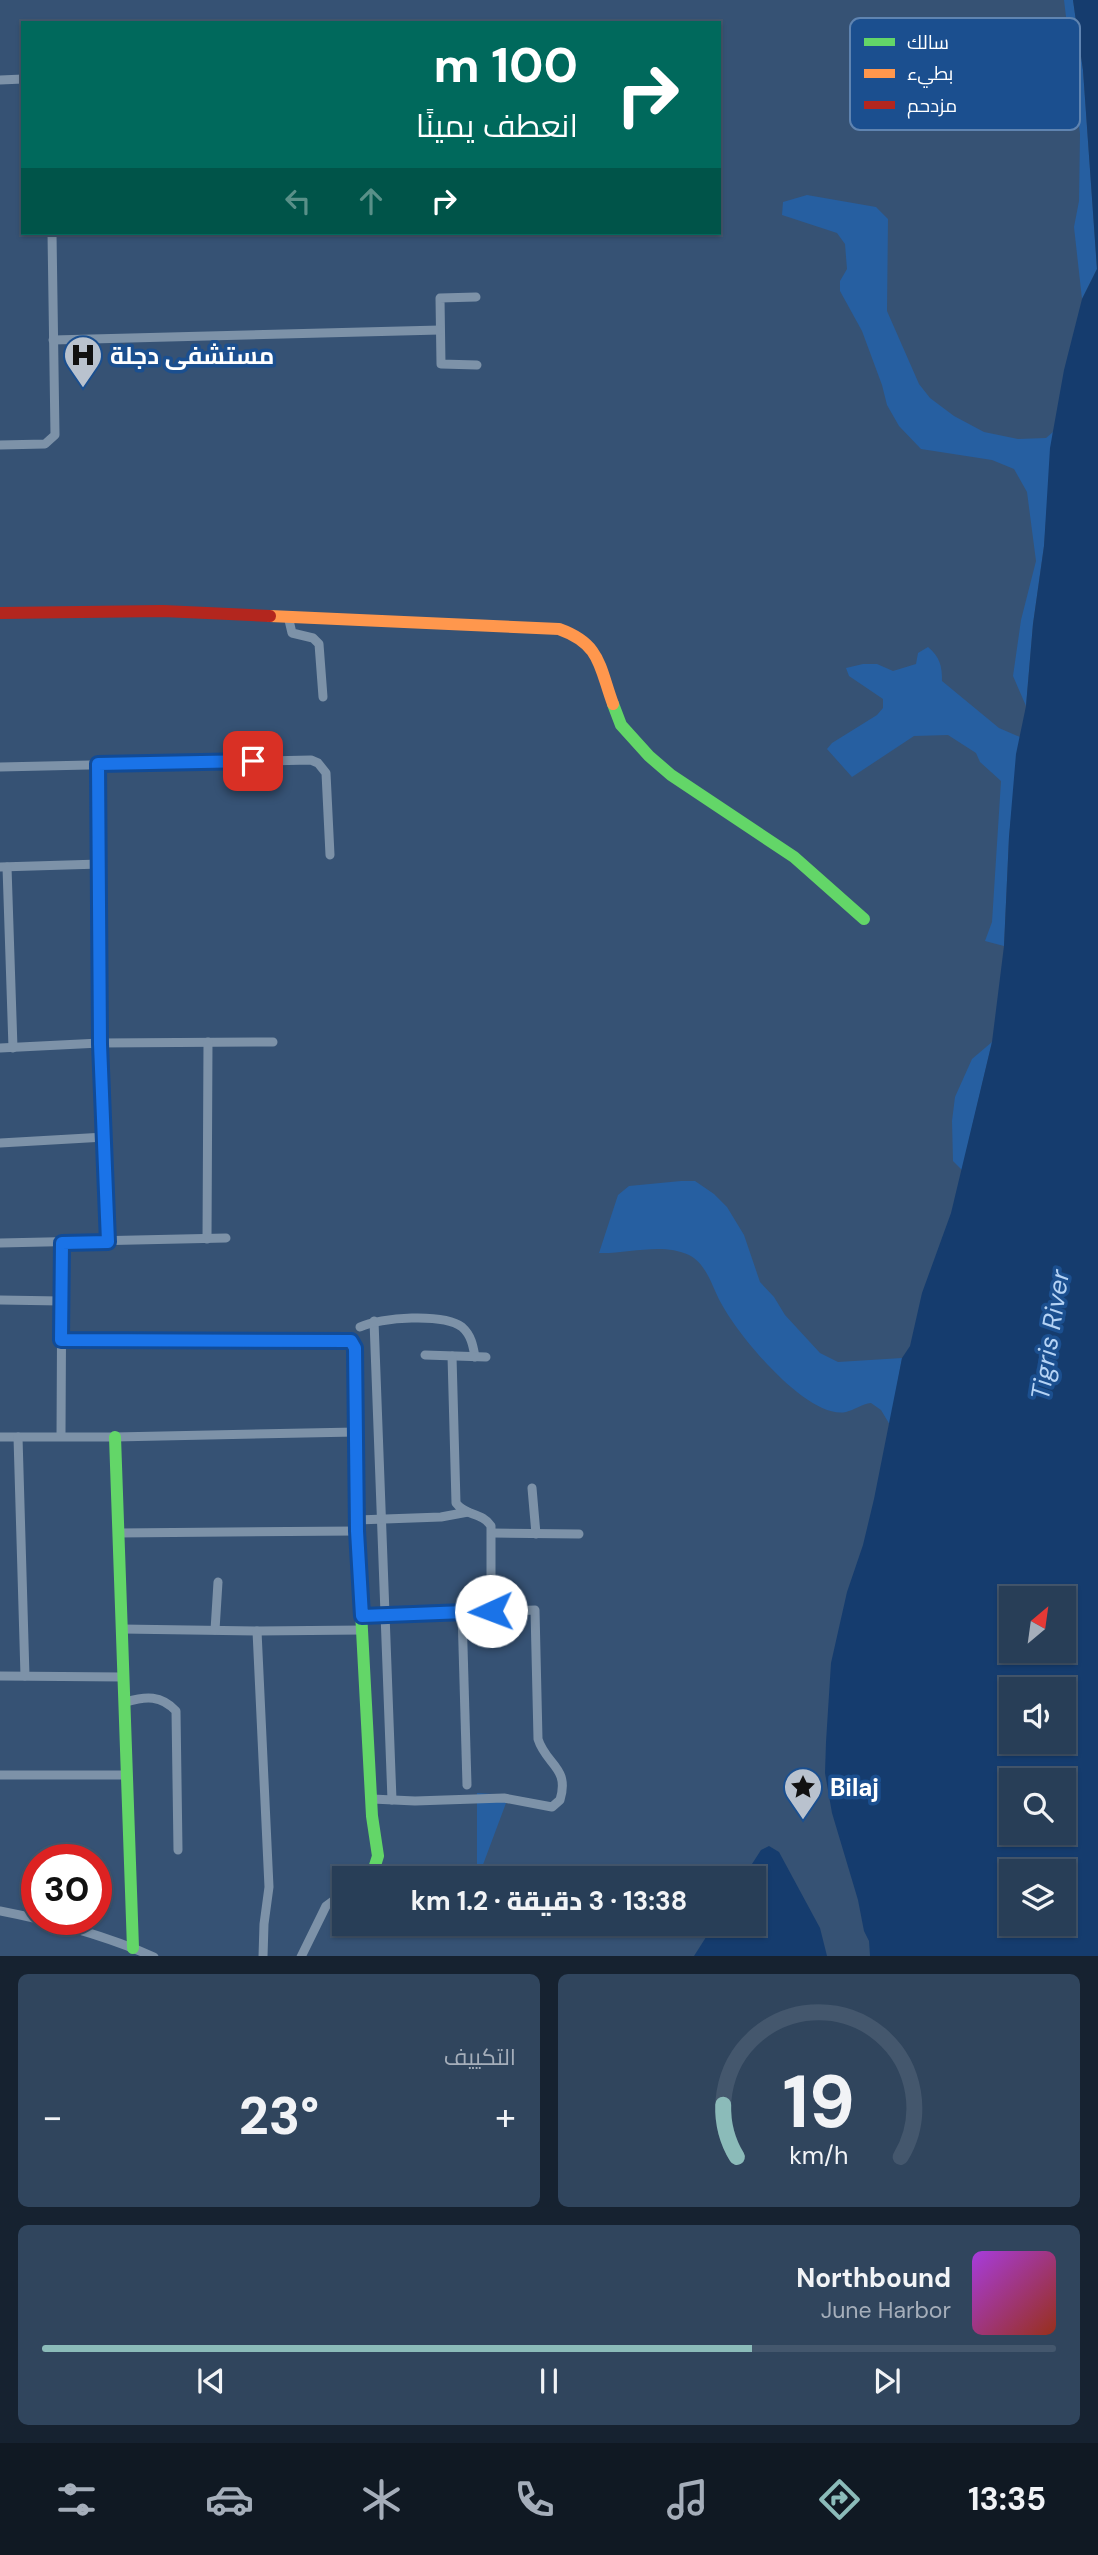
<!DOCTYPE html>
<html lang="ar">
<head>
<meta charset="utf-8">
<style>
	body { margin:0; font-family:"DM Sans",Cairo,sans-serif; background:#30455d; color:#f1f3f6; direction:rtl; height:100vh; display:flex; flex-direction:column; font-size:26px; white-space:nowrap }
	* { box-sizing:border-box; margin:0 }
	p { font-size:23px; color:#a5aeba }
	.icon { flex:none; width:38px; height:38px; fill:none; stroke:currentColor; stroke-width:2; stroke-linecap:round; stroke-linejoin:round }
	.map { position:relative; height:1956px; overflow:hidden; direction:ltr }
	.details { display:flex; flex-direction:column; gap:18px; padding:18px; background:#162230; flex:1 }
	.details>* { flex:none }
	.top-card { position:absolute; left:21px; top:21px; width:700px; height:214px; border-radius:0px; box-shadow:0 2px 5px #0004,0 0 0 2px #44576d; direction:rtl; background:#00695c; color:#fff; overflow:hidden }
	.needle { width:46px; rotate:29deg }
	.tools { position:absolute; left:999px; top:1586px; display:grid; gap:14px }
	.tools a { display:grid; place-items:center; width:77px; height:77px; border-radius:0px; background:#283e57; box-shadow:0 2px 5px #0004,0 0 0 2px #44576d; font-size:35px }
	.speed { position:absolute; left:21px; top:1844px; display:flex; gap:14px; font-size:35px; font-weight:700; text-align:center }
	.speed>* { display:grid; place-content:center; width:91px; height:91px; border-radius:50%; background:#283e57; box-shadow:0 2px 5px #0004,0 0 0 2px #44576d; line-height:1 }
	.speed .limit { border:10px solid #d22; background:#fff; color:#111 }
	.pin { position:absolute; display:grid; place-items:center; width:60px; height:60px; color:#fff; margin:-30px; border-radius:14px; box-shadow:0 4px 10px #0006 }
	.me { position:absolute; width:77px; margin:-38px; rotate:268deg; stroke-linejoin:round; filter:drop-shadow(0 0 5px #0008) }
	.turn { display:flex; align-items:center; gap:24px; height:147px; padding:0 28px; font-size:32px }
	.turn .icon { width:91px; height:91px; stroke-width:2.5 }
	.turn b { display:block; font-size:49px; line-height:60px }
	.lanes { display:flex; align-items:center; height:66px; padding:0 28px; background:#0003; justify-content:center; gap:35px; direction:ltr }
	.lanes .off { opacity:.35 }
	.big { font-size:52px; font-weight:800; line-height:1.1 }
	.details .tile { flex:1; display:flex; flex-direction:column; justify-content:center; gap:10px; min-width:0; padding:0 24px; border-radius:10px; background:#30455d }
	.details .dial { align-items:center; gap:0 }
	.dial svg { height:182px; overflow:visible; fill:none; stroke:#44576d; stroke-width:7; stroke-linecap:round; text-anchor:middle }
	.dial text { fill:#f1f3f6; stroke:none }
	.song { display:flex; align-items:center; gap:21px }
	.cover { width:84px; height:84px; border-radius:10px; background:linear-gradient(135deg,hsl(280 70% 55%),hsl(10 70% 35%)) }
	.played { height:7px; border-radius:4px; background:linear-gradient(90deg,#8bbbb9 70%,#44576d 70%) }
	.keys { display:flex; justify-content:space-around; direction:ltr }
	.heat { display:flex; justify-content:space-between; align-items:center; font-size:38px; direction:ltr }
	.details .tiles { flex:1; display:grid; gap:18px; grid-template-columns:1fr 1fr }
	.tile:last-child { grid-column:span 2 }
	.trip { position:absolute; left:332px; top:1866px; width:434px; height:70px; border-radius:0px; background:#283e57; box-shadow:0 2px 5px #0004,0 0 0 2px #44576d; font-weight:800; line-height:70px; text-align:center; direction:rtl }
	.tabs { display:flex; height:112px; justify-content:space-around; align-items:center; background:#101923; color:#a5aeba }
	.tabs .icon { width:49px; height:49px }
	.tabs .active { color:#8bbbb9 }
	.tabs b { font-size:32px; color:#f1f3f6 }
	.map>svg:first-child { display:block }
</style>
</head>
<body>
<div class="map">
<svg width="1098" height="1957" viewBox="0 0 1098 1957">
	<rect width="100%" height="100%" fill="#365274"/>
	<!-- green -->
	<g fill="#265fa1">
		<path d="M1064,0h9l10,70 14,199 -15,30 -8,-72 5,-26 1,-67z"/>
		<path d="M807,195l69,12 12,12 -1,92 32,73 11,14 24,18 30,16 34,7 28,-1 7,-6 -9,114 -11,78 -7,82 -13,-30 8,-56 15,-59 -9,-69 -13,-23 -22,-9 -71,-11 -22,-23 -12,-21 -5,-20 -20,-54 -22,-40v-10l7,-12 -2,-25 -8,-11 -55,-18 1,-13z"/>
		<path d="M928,647c12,10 14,19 14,34l57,47 21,9 -11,100 -5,109 -19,-5 7,-19 9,-141 -21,-19 -4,-9 -28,-18 -34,1 -62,41 -25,-28 5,-6 45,-28 6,-7v-9l-34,-23 -3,-8 17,-4h14l16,7 23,-7 2,-11z"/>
		<path d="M992,1042l-30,128 -9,-9 -1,-40 3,-24 17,-38z"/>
		<path d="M681,1181h14l19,13 13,13 17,28 16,47 14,15 11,18 35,38 18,9 64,-4 -12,67 -9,-15 -10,-7c-9,1 -17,7 -25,9 -39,8 -109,-78 -125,-109 -9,-16 -14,-39 -32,-48 -27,-13 -62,-1 -90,-2l19,-58 11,-9z"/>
		<path d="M477,1793l32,2 -31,83h-28l-1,-3h26l2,-4z"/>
	</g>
	<!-- water -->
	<g fill="#153c6e" fill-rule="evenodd">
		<path d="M1073,0h25v1956h-228l-1,-15 -5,-10 -6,-31 -26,-87 -7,-40 1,-31 5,-79 16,-71 16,-47 11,-46 28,-141 8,-12 12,-53 29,-80 41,-171 12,-96 5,-109 7,-83 10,-48 7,-82 11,-78 6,-98 14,-78 18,-71 15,-30 -14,-199zM1012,1598h52v52h-52zM1012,1689h52v52h-52zM1012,1780h52v52h-52zM1012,1871h52v52h-52z"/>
		<path d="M769,1846l10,6 41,76 7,28h-133l21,-33h39v-45h-11l18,-28z"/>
	</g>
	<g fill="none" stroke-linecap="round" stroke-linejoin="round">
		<!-- street -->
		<g stroke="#7d92a8" stroke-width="9">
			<path d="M0,80l23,-1"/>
			<path d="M476,297l-36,1 1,66 36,1"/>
			<path d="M53,340l387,-10"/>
			<path d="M0,445l45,-1 10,-9 -3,-202"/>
			<path d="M288,616l4,17 21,5 6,6 4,53"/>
			<path d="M0,767l311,-7 7,3 8,10 4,82"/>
			<path d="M0,867l100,-3"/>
			<path d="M7,867l6,181"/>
			<path d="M0,1048l100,-5 173,-1"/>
			<path d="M0,1143l105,-6"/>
			<path d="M207,1239l1,-197"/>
			<path d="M0,1243l226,-5"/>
			<path d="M0,1300l61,1"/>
			<path d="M374,1321l18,479"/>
			<path d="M360,1327c20,-10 84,-14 102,0 9,8 11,18 13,30"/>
			<path d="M425,1355l61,2"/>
			<path d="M452,1356l4,147c9,13 26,9 35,23v85"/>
			<path d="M61,1436l1,-193"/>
			<path d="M0,1437h115l241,-5"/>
			<path d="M18,1437l7,239"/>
			<path d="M532,1488l4,46"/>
			<path d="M357,1520l84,-3 27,-5"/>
			<path d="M118,1533l239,-2"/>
			<path d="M492,1533l87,1"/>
			<path d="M462,1612l5,173"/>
			<path d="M362,1616l173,-6 3,129c8,26 32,28 22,61l-8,7 -48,-9 -89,3 -43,-2"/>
			<path d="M122,1629l135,2 106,-1"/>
			<path d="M215,1630l3,-48"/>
			<path d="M257,1631l12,256 -5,37 -1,33"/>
			<path d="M0,1676l123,1"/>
			<path d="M126,1702c20,-6 35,-7 50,9l2,139"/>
			<path d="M0,1775h127"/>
			<path d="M0,1911c52,10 106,25 154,46"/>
			<path d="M301,1957l25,-51 19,-14"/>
		</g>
		<!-- fast -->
		<g stroke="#63d668" stroke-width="12">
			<path d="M613,704l8,21 28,31 22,19 123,82 70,62"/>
			<path d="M115,1437l18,511"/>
			<path d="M360,1593l12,223 6,40 -7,22"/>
		</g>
		<!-- slow -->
		<g stroke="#ff974d" stroke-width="12">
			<path d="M270,616l289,13c42,15 40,37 54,75"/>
			<path d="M98,764l2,279 8,199"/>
		</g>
		<!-- jam -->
		<g stroke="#b3261e" stroke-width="12">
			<path d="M0,613l163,-2 107,5"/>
			<path d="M61,1340l285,-1 7,4 7,250"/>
		</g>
	</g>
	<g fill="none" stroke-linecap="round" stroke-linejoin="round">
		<defs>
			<path id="route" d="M253,761l-155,3 2,280 8,198 -46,1 -1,97 290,1 4,7 2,183 5,85 129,-5"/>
		</defs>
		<!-- route casing -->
		<use href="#route" stroke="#114b97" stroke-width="18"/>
		<!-- route -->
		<use href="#route" stroke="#1a73e8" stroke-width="12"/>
	</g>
	<!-- icons -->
	<defs>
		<symbol id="hospital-pin" viewBox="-11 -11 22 30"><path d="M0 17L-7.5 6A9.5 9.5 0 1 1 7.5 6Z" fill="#b9c2ce" stroke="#1b4f8f"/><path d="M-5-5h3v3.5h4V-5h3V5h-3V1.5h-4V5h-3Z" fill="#111"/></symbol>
		<symbol id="sight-pin" viewBox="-11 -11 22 30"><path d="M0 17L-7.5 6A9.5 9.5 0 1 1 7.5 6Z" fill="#b9c2ce" stroke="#1b4f8f"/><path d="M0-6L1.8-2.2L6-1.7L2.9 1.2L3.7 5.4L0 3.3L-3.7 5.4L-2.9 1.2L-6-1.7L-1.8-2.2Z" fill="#111"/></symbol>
	</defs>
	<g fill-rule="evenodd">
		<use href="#hospital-pin" x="61" y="333" width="44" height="60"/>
		<use href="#sight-pin" x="781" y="1765" width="44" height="60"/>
	</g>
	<g text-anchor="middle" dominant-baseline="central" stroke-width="7" stroke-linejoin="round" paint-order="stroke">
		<!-- poi labels -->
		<g font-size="24" font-weight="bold" fill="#fff" stroke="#1b4f8f" text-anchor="start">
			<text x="110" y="355">مستشفى دجلة</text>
			<text x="830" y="1787">Bilaj</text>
		</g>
		<!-- water labels -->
		<g font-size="26" font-style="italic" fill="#b5d3f5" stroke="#1b4f8f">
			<text transform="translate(1050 1335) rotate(-81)">Tigris River</text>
		</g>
	</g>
	<!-- legend -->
	<rect x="850" y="18" width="230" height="112" rx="10" fill="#1b4f8f" stroke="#5f84b1" stroke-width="2"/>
	<rect x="864" y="38" width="31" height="8" fill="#63d668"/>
	<rect x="864" y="69" width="31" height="9" fill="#ff974d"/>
	<rect x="864" y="101" width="31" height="8" fill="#b3261e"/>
	<g font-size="19" fill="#fff">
		<text x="907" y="49">سالك</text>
		<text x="907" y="80">بطيء</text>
		<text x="907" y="112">مزدحم</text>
	</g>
</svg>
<div class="tools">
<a><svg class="needle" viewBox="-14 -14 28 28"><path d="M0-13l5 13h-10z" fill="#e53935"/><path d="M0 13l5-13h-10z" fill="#a5aeba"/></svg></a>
<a><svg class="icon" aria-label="sound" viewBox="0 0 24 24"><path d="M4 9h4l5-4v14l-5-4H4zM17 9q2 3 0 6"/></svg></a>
<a><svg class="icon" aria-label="search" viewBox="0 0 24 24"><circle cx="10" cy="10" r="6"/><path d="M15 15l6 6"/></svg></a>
<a><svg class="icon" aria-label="layers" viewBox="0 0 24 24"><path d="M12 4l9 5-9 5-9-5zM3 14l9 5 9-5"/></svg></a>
</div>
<div class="speed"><div class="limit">30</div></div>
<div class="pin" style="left:253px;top:761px;background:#d93025"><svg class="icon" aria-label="arrive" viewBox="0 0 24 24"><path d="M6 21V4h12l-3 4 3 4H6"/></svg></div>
<svg class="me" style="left:491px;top:1611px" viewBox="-20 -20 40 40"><circle r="19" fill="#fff"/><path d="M0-13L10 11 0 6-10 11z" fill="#1a73e8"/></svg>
<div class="trip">13:38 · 3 دقيقة · 1.2 km</div>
<div class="top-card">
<div class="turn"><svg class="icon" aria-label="right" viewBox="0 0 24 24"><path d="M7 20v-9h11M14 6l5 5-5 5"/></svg><div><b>100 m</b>انعطف يمينًا</div></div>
<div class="lanes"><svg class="icon off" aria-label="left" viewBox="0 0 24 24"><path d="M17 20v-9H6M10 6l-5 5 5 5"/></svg><svg class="icon off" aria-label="ahead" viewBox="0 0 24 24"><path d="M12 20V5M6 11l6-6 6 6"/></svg><svg class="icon" aria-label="right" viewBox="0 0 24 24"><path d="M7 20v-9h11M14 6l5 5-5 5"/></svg></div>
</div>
</div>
<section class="details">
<div class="tiles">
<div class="tile dial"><svg viewBox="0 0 100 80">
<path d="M14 69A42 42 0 1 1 86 69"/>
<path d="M14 69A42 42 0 0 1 8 46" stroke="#8bbbb9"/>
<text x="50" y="56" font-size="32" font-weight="700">19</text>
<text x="50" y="72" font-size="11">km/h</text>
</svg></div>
<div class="tile"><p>التكييف</p>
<div class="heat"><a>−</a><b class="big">23°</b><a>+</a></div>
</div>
<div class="tile">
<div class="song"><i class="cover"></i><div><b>Northbound</b><p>June Harbor</p></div></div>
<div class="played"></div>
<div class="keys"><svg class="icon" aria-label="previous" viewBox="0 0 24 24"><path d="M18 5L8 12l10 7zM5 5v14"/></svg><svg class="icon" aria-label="pause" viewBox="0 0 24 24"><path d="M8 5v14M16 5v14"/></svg><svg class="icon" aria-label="next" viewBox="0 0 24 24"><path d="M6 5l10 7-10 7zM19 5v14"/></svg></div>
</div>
</div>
</section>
<nav class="tabs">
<b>13:35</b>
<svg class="icon active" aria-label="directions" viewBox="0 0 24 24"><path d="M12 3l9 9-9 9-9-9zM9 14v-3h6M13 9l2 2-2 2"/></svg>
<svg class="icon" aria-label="music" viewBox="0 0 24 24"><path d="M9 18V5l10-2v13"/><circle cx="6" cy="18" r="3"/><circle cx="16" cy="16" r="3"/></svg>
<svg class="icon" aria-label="phone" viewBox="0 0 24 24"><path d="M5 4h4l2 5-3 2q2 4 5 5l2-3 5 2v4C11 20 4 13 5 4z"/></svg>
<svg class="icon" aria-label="climate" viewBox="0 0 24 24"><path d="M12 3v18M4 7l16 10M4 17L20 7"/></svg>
<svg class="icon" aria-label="car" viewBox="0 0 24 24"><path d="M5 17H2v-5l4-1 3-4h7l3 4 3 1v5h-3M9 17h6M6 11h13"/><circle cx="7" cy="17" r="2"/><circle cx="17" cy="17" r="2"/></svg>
<svg class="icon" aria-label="filters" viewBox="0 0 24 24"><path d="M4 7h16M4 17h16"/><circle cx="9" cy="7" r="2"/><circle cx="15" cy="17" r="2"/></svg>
</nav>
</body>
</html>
